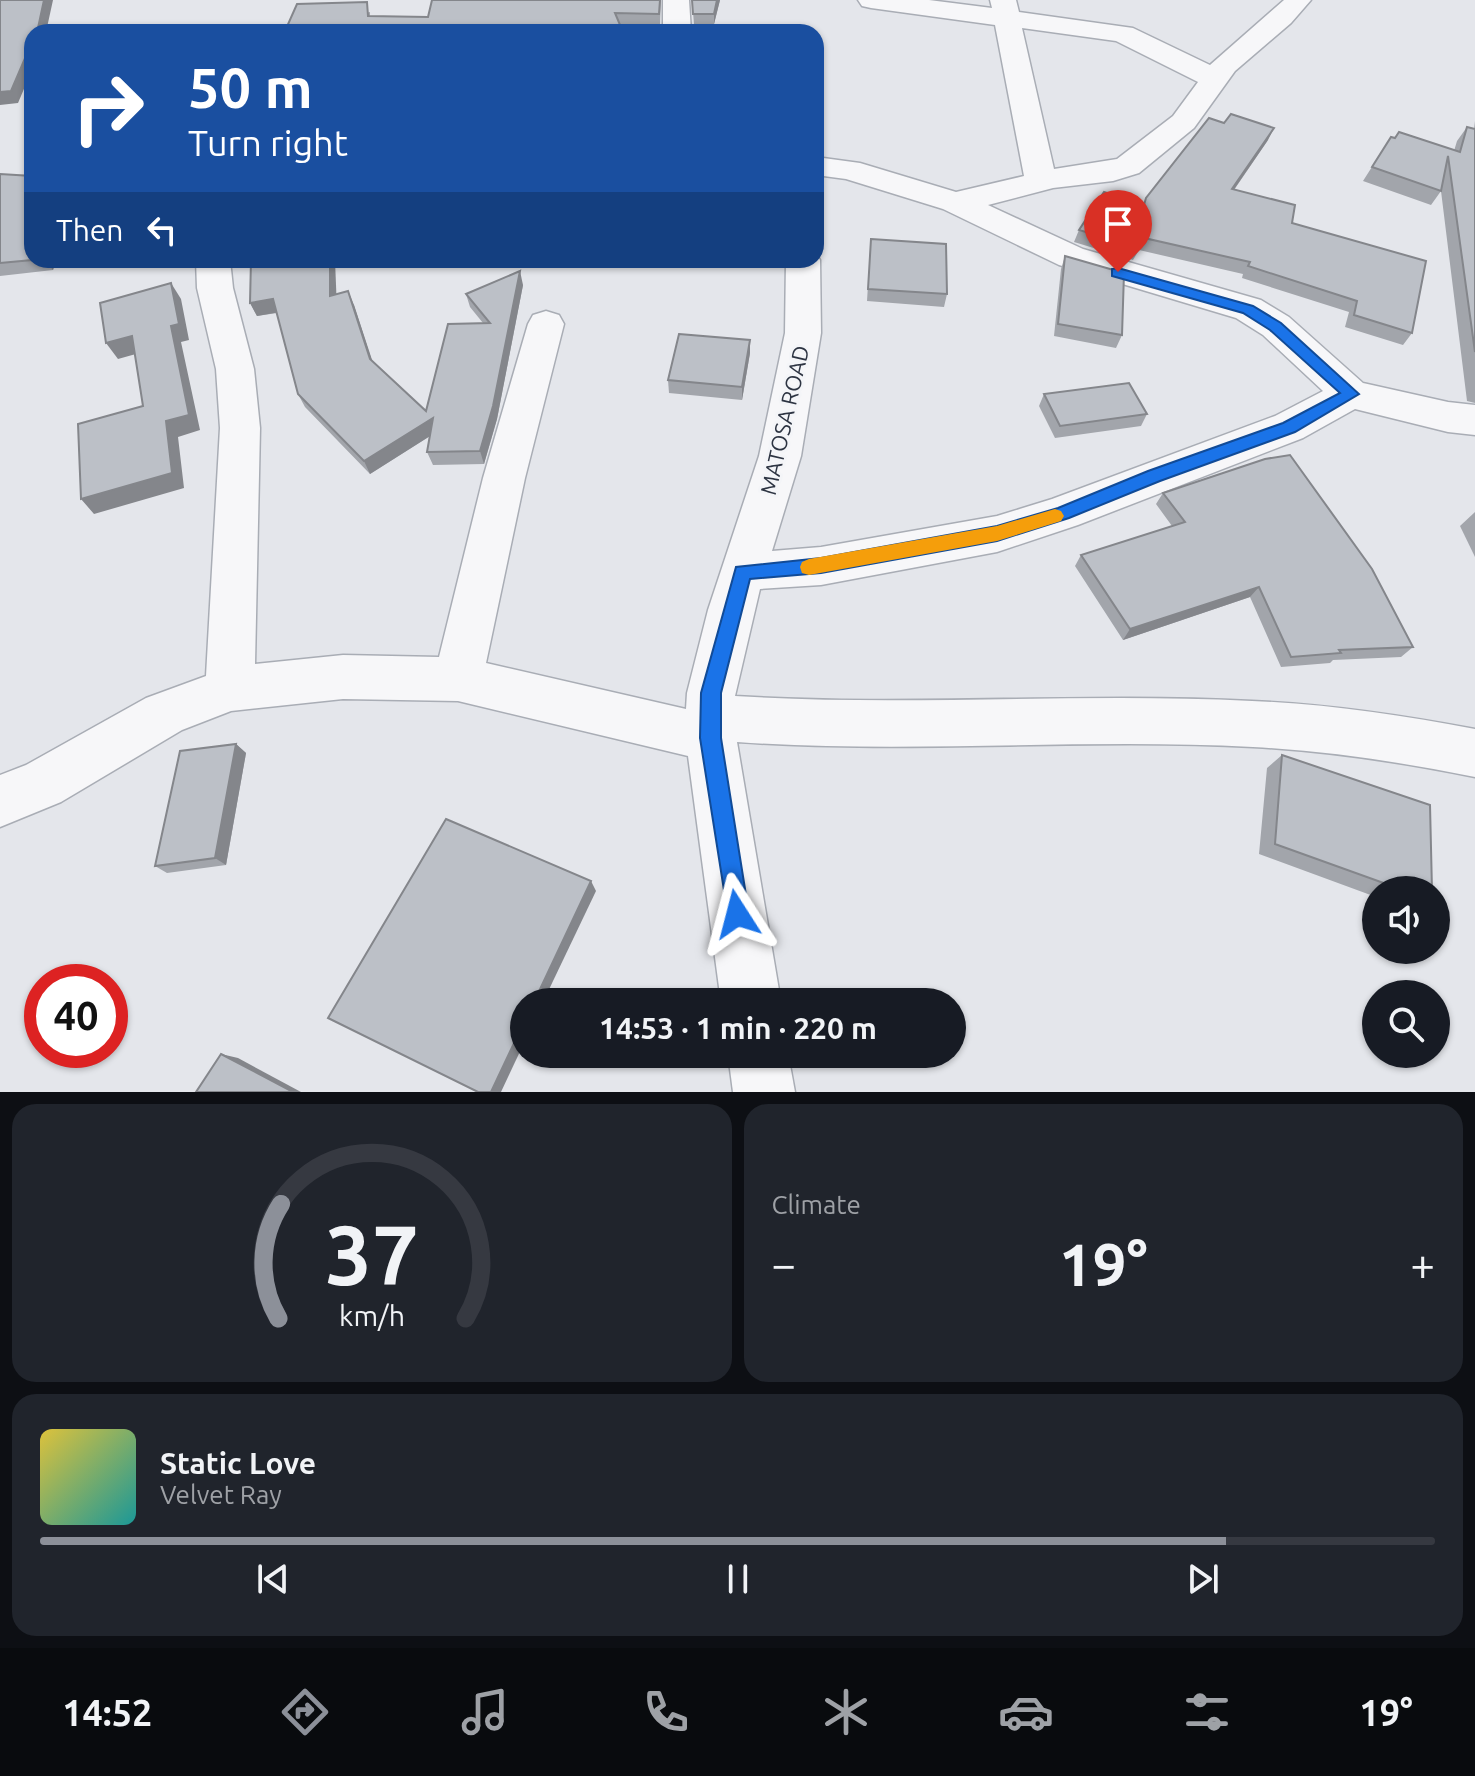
<!DOCTYPE html>
<html lang="en">
<head>
<meta charset="utf-8">
<style>
	body { margin:0; font-family:Ubuntu,sans-serif; background:#20242c; color:#f1f3f6; height:100vh; display:flex; flex-direction:column; font-size:30px; white-space:nowrap }
	* { box-sizing:border-box; margin:0 }
	p { font-size:26px; color:#9ea1a6 }
	.icon { flex:none; width:44px; height:44px; fill:none; stroke:currentColor; stroke-width:2; stroke-linecap:round; stroke-linejoin:round }
	.map { position:relative; height:1092px; overflow:hidden }
	.drawer { display:flex; flex-direction:column; gap:12px; padding:12px; background:#0d0f14; flex:1 }
	.drawer>* { flex:none }
	.guide { position:absolute; left:24px; top:24px; width:800px; height:244px; border-radius:24px; box-shadow:0 2px 6px #0004; background:#1a4fa0; color:#fff; overflow:hidden }
	.controls { position:absolute; left:1362px; top:876px; display:grid; gap:16px }
	.controls a { display:grid; place-items:center; width:88px; height:88px; border-radius:50%; background:#171b24; box-shadow:0 2px 6px #0004; font-size:40px }
	.speed { position:absolute; left:24px; top:964px; display:flex; gap:16px; font-size:40px; font-weight:700; text-align:center }
	.speed>* { display:grid; place-content:center; width:104px; height:104px; border-radius:50%; background:#171b24; box-shadow:0 2px 6px #0004; line-height:1 }
	.speed .limit { border:12px solid #d22; background:#fff; color:#111 }
	.pin { position:absolute; display:grid; place-items:center; width:68px; height:68px; color:#fff; margin:-82px -34px; border-radius:50% 50% 50% 0; rotate:-45deg; box-shadow:0 0 8px #0007 }
	.pin .icon { rotate:45deg }
	.me { position:absolute; width:88px; margin:-44px; rotate:351deg; stroke-linejoin:round; filter:drop-shadow(0 0 6px #0008) }
	.turn { display:flex; align-items:center; gap:28px; height:168px; padding:0 32px; font-size:36px }
	.turn .icon { width:104px; height:104px; stroke-width:2.5 }
	.turn b { display:block; font-size:56px; line-height:68px }
	.then { display:flex; align-items:center; height:76px; padding:0 32px; background:#0003; gap:16px; font-size:30px }
	.big { font-size:60px; font-weight:700; line-height:1.1 }
	.drawer .widget { flex:1; display:flex; flex-direction:column; justify-content:center; gap:12px; min-width:0; padding:0 28px; border-radius:24px; background:#20242c }
	.drawer .dial { align-items:center; gap:0 }
	.dial svg { height:208px; overflow:visible; fill:none; stroke:#363941; stroke-width:7; stroke-linecap:round; text-anchor:middle }
	.dial text { fill:#f1f3f6; stroke:none }
	.song { display:flex; align-items:center; gap:24px }
	.cover { width:96px; height:96px; border-radius:12px; background:linear-gradient(135deg,hsl(50 70% 55%),hsl(180 70% 35%)) }
	.played { height:8px; border-radius:4px; background:linear-gradient(90deg,#8c9099 85%,#363941 85%) }
	.keys { display:flex; justify-content:space-around; direction:ltr }
	.heat { display:flex; justify-content:space-between; align-items:center; font-size:44px; direction:ltr }
	.drawer .tiles { flex:1; display:grid; gap:12px; grid-template-columns:1fr 1fr }
	.widget:last-child { grid-column:span 2 }
	.trip { position:absolute; left:510px; top:988px; width:456px; height:80px; border-radius:40px; background:#171b24; box-shadow:0 2px 6px #0004; font-weight:700; line-height:80px; text-align:center }
	.dock { display:flex; height:128px; justify-content:space-around; align-items:center; background:#090b0e; color:#9ea1a6 }
	.dock .icon { width:56px; height:56px }
	.dock .on { color:#8c9099 }
	.dock b { font-size:36px; color:#f1f3f6 }
	.map>svg:first-child { display:block }
</style>
</head>
<body>
<div class="map">
<svg width="1475" height="1092" viewBox="0 0 1475 1092">
	<rect width="100%" height="100%" fill="#e4e6eb"/>
	<g fill="none" stroke-linecap="round" stroke-linejoin="round">
		<defs>
			<g id="minor">
				<path d="M663,0h26l2,32h-28z"/>
				<path d="M858,0h71l63,8 -2,-8h26l3,12 114,16 77,37 74,-65h27l-20,23 -56,48 -41,57 -55,45 -26,8 -60,7 -65,17 95,44 178,51 28,17 74,66 85,19 27,3v30l-27,-3 -93,-23 -52,29 -225,87 -81,27 -176,33 -61,4 -25,107c173,11 345,-4 517,5 75,3 149,14 223,28v48c-74,-15 -147,-26 -222,-30 -172,-9 -344,7 -516,-5l44,260h-60l-33,-246 -230,-55 -115,-2 -112,12 -49,19 -121,72 -61,25v-52l26,-10 120,-67 60,-22 14,-248 -4,-59 -19,-81 -1,-28h34l3,28 21,81 6,59 -5,236 88,-9 96,2 44,-179 45,-154 5,-9 13,-4 13,4 5,9 -39,154 -39,185 200,46 1,-16 21,-83 51,-154 26,-123 1,-73h30v-7l4,7 1,73 -20,123 -29,95 49,-4 176,-31 55,-17 223,-83 48,-25 -60,-56 -27,-17 -177,-53 -116,-56 -97,-30 -30,-4v-18l44,6 96,29 68,-16 -29,-151 -124,-17 -9,-2zM1022,28l94,13 82,41 -25,34 -56,43 -63,10z"/>
				<path d="M728,1054h60l7,38h-62z"/>
			</g>
		</defs>
		<!-- minor casing -->
		<use href="#minor" stroke="#a9adb5" stroke-width="3"/>
		<!-- minor -->
		<use href="#minor" fill="#f7f7f9" fill-rule="evenodd"/>
	</g>
	<!-- wall -->
	<g fill="#a2a5ab">
		<path d="M661,0l-1,24h-40l3,8h-337l-1,-1 85,-19v4l58,1z"/>
		<path d="M692,0h28l-6,24h-20z"/>
		<path d="M1475,121v282l-8,-2 -26,-210 -10,14 -68,-24 28,-44 63,14 3,-10 10,-14 7,2z"/>
		<path d="M1268,140l-34,50 58,33 120,110 -9,12 -58,-18 4,-15 -107,-34 1,-4 -104,-24 -6,10 -59,-18 5,-12 64,-25 3,-7z"/>
		<path d="M0,174l32,86h24l-3,10 -53,6z"/>
		<path d="M871,239l76,55 -3,13 -77,-6z"/>
		<path d="M1065,256l57,79 -6,13 -62,-12 7,-67z"/>
		<path d="M523,285l-26,134 -13,45 -51,1 -6,-13 3,-16 -60,38 -65,-67 -7,-13 -21,-81 -20,3 -7,-13 86,-8 18,10 18,56 54,50 57,-88 -13,-16 -4,-13z"/>
		<path d="M750,353l-8,47 -73,-7 -1,-13z"/>
		<path d="M1044,394l103,20 -6,12 -86,12 -16,-32z"/>
		<path d="M1163,493l250,154 -12,10 -68,3 -3,3 -49,4 -31,-70 -127,43 -48,-74 6,-11 91,-29 -16,-22z"/>
		<path d="M1475,512v45l-15,-31z"/>
		<path d="M236,744l10,9 -20,112 -59,8 -12,-7z"/>
		<path d="M1282,755l150,135h-56v7l-117,-43 8,-86z"/>
	</g>
	<!-- shaded-wall -->
	<g fill="#84868b">
		<path d="M44,0h9l-7,32h-10z"/>
		<path d="M717,0h3l-6,24v-10z"/>
		<path d="M32,42v28l-14,33 -18,2v-13z"/>
		<path d="M1274,128l-6,12 -42,61 6,-12z"/>
		<path d="M45,260h11l-3,10z"/>
		<path d="M330,260h5l2,50 -7,-14z"/>
		<path d="M520,271l3,14 -26,134 -13,45 -4,-13z"/>
		<path d="M171,283l10,16 8,41 -8,2 19,88 -22,7 6,51 -90,26 -13,-15 85,-78z"/>
		<path d="M348,291l6,14 22,67 -6,-13z"/>
		<path d="M273,299l7,13 -23,4 -7,-13z"/>
		<path d="M132,336l11,16 -25,7 -12,-16z"/>
		<path d="M750,340v13l-8,47v-13z"/>
		<path d="M433,418l5,13 -68,43 -6,-13z"/>
		<path d="M1259,587l-9,10 -127,43 7,-11z"/>
		<path d="M236,744l10,9 -20,112 -11,-7z"/>
		<path d="M591,881l5,10 -53,111h-9z"/>
		<path d="M524,1022v21l-23,49h-10z"/>
		<path d="M221,1054l17,4 63,34h-8z"/>
	</g>
	<!-- building -->
	<g fill="#bcc0c7" stroke="#84868b" stroke-width="2">
		<path d="M0,0h44l-6,28 -2,4h-4v10l-21,49 -11,1z"/>
		<path d="M432,0h228l-1,14 -44,-1 8,19h-334l-4,-1 12,-27 70,-2 1,14 60,1z"/>
		<path d="M692,0h25l-3,14h-21z"/>
		<path d="M713,27l63,1v4h-62z"/>
		<path d="M1231,114l43,14 -42,61 63,16 -3,18 134,38 -14,72 -58,-18 3,-14 -109,-35 2,-4 -106,-24 -6,10 -59,-18 25,-38 40,13 2,-7 63,-80 15,5z"/>
		<path d="M1467,127l8,2v223l-27,-196 -7,35 -69,-24 19,-30 4,1 4,-6 61,20z"/>
		<path d="M0,174l32,2v84l-32,3z"/>
		<path d="M871,239l75,5 1,50 -79,-5z"/>
		<path d="M1065,256l59,17 -2,62 -64,-11z"/>
		<path d="M251,260h79v36l18,-5 22,68 56,52 22,-87 42,-1 -24,-29 54,-23 -27,135 -13,45 -53,1 6,-34 -69,43 -66,-67 -25,-95 -23,4z"/>
		<path d="M171,283l8,41 -8,2 18,89 -23,6 6,52 -91,26 -3,-75 65,-18 -11,-70 -26,7 -6,-40z"/>
		<path d="M679,334l71,6 -8,47 -74,-7z"/>
		<path d="M1129,383l18,31 -87,12 -16,-32z"/>
		<path d="M1290,455l82,114 41,78 -74,3 2,3 -50,4 -32,-70 -129,42 -49,-74 104,-33 -22,-29 102,-34z"/>
		<path d="M236,744l-21,114 -60,8 25,-115z"/>
		<path d="M1282,755l148,50 2,85h-29l-128,-46z"/>
		<path d="M446,819l145,62 -57,121h-10v20l-33,70h-13l-150,-74z"/>
		<path d="M221,1054l72,38h-97z"/>
	</g>
	<!-- route -->
	<path fill="#1a73e8" stroke="#114b97" stroke-width="2" d="M1118,268l135,38 28,17 78,71 -64,38 -135,49 -91,37 -72,23 -176,32 -71,6 -29,114v45l28,176 -3,8 -9,4 -8,-4 -29,-184 1,-45 35,-126 85,-9 176,-32 61,-18 90,-37 135,-48 57,-30 -70,-63 -27,-17 -131,-37v-7z"/>
	<!-- slow -->
	<path fill="#f59e0b" d="M1055,509l6,2 3,5 -3,5 -64,20 -188,34 -7,-2 -2,-6 2,-5 7,-3 188,-33z"/>
	<g text-anchor="middle" dominant-baseline="central" stroke-width="6" stroke-linejoin="round" paint-order="stroke">
		<!-- street labels -->
		<g font-size="22" fill="#2d3442" stroke="#f4f5f8">
			<text transform="translate(784 420) rotate(-77)">MATOSA ROAD</text>
		</g>
	</g>
</svg>
<div class="controls">
<a><svg class="icon" aria-label="sound" viewBox="0 0 24 24"><path d="M4 9h4l5-4v14l-5-4H4zM17 9q2 3 0 6"/></svg></a>
<a><svg class="icon" aria-label="search" viewBox="0 0 24 24"><circle cx="10" cy="10" r="6"/><path d="M15 15l6 6"/></svg></a>
</div>
<div class="speed"><div class="limit">40</div></div>
<div class="pin" style="left:1118px;top:272px;background:#d93025"><svg class="icon" aria-label="arrive" viewBox="0 0 24 24"><path d="M6 21V4h12l-3 4 3 4H6"/></svg></div>
<svg class="me" style="left:737px;top:914px" viewBox="-20 -20 40 40"><path d="M0-17L14 15 0 8-14 15z" fill="#1a73e8" stroke="#fff" stroke-width="4"/></svg>
<div class="trip">14:53 · 1 min · 220 m</div>
<div class="guide">
<div class="turn"><svg class="icon" aria-label="right" viewBox="0 0 24 24"><path d="M7 20v-9h11M14 6l5 5-5 5"/></svg><div><b>50 m</b>Turn right</div></div>
<div class="then">Then<svg class="icon" aria-label="left" viewBox="0 0 24 24"><path d="M17 20v-9H6M10 6l-5 5 5 5"/></svg></div>
</div>
</div>
<section class="drawer">
<div class="tiles">
<div class="widget dial"><svg viewBox="0 0 100 80">
<path d="M14 69A42 42 0 1 1 86 69"/>
<path d="M14 69A42 42 0 0 1 15 25" stroke="#8c9099"/>
<text x="50" y="56" font-size="32" font-weight="700">37</text>
<text x="50" y="72" font-size="11">km/h</text>
</svg></div>
<div class="widget"><p>Climate</p>
<div class="heat"><a>−</a><b class="big">19°</b><a>+</a></div>
</div>
<div class="widget">
<div class="song"><i class="cover"></i><div><b>Static Love</b><p>Velvet Ray</p></div></div>
<div class="played"></div>
<div class="keys"><svg class="icon" aria-label="previous" viewBox="0 0 24 24"><path d="M18 5L8 12l10 7zM5 5v14"/></svg><svg class="icon" aria-label="pause" viewBox="0 0 24 24"><path d="M8 5v14M16 5v14"/></svg><svg class="icon" aria-label="next" viewBox="0 0 24 24"><path d="M6 5l10 7-10 7zM19 5v14"/></svg></div>
</div>
</div>
</section>
<nav class="dock">
<b>14:52</b>
<svg class="icon on" aria-label="directions" viewBox="0 0 24 24"><path d="M12 3l9 9-9 9-9-9zM9 14v-3h6M13 9l2 2-2 2"/></svg>
<svg class="icon" aria-label="music" viewBox="0 0 24 24"><path d="M9 18V5l10-2v13"/><circle cx="6" cy="18" r="3"/><circle cx="16" cy="16" r="3"/></svg>
<svg class="icon" aria-label="phone" viewBox="0 0 24 24"><path d="M5 4h4l2 5-3 2q2 4 5 5l2-3 5 2v4C11 20 4 13 5 4z"/></svg>
<svg class="icon" aria-label="climate" viewBox="0 0 24 24"><path d="M12 3v18M4 7l16 10M4 17L20 7"/></svg>
<svg class="icon" aria-label="car" viewBox="0 0 24 24"><path d="M5 17H2v-5l4-1 3-4h7l3 4 3 1v5h-3M9 17h6M6 11h13"/><circle cx="7" cy="17" r="2"/><circle cx="17" cy="17" r="2"/></svg>
<svg class="icon" aria-label="filters" viewBox="0 0 24 24"><path d="M4 7h16M4 17h16"/><circle cx="9" cy="7" r="2"/><circle cx="15" cy="17" r="2"/></svg>
<b>19°</b>
</nav>
</body>
</html>
